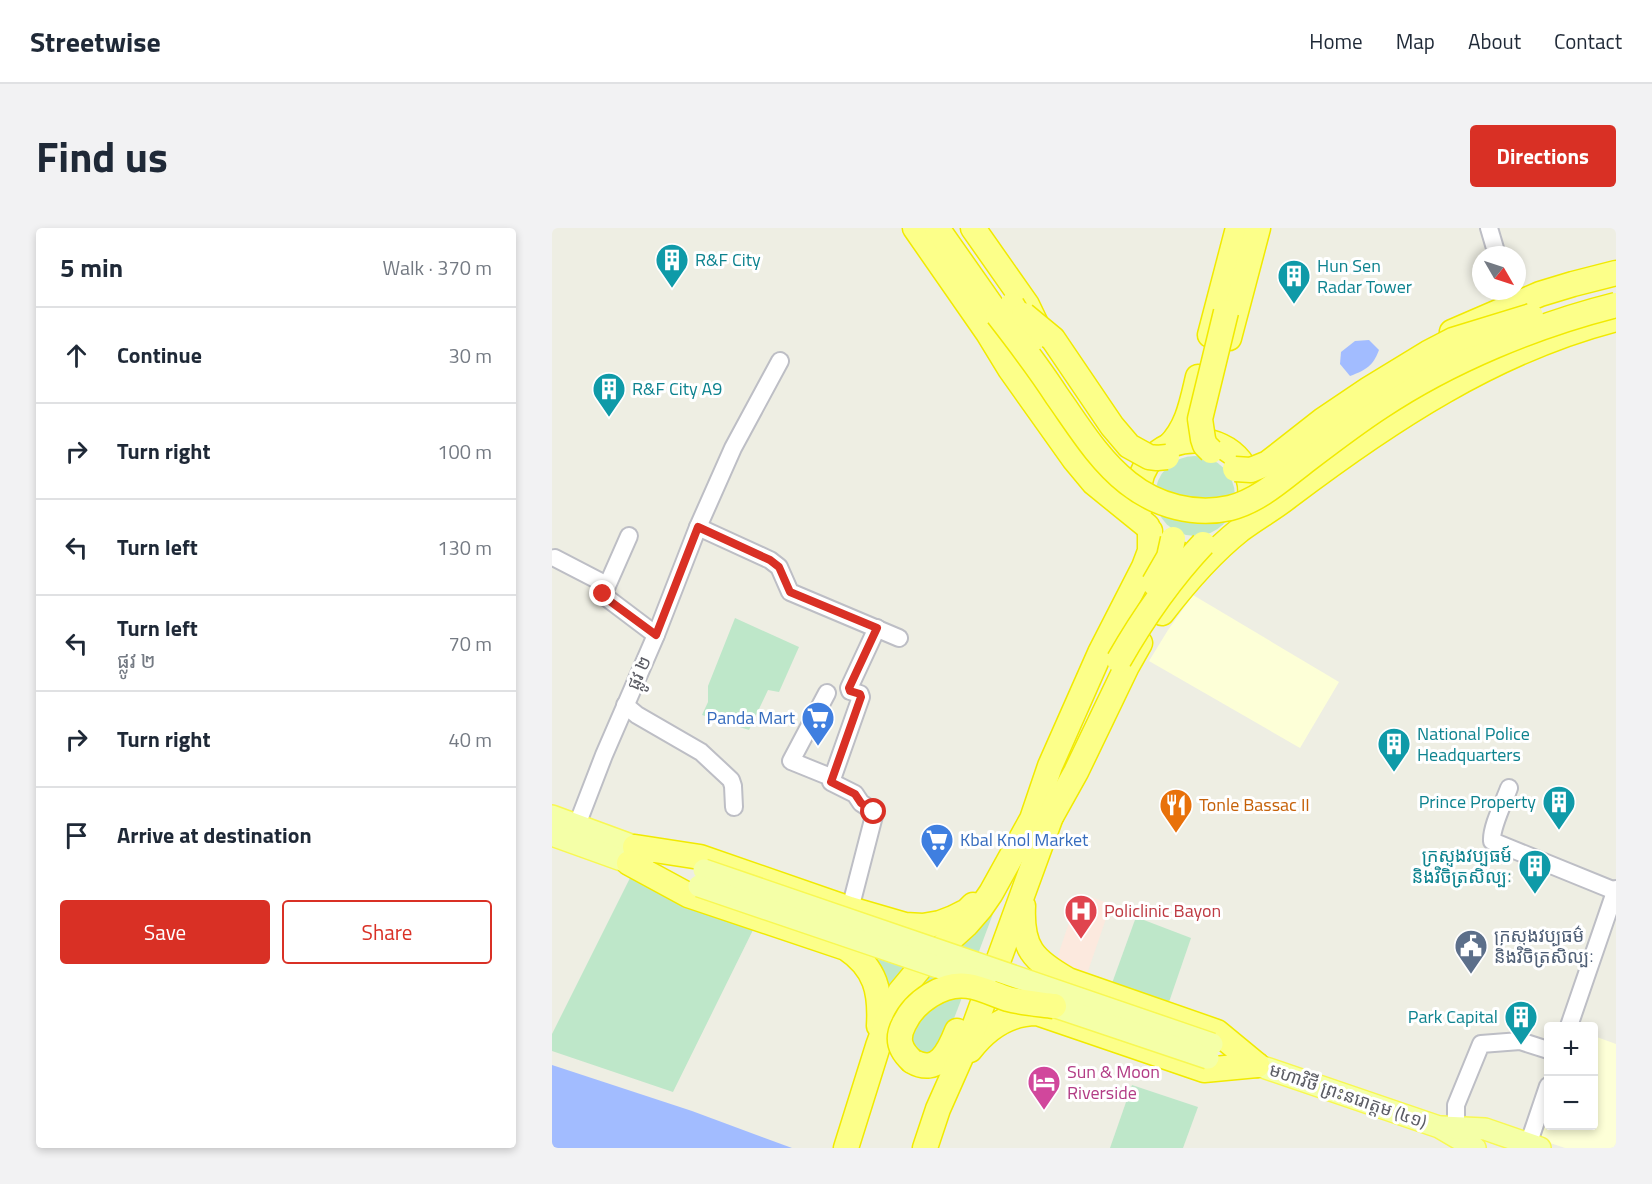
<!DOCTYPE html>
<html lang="en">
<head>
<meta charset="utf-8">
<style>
  :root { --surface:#fff; --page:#f2f2f3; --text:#1f2937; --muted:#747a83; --line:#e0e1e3; --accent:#d93025 }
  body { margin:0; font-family:"Titillium Web","Noto Sans Khmer",sans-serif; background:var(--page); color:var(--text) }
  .controls { position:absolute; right:18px; bottom:18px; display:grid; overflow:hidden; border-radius:6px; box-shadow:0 3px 9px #0003 }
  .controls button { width:54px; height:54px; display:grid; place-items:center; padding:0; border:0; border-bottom:2px solid var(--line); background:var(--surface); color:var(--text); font:30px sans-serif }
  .compass { position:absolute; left:920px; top:18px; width:54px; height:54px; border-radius:50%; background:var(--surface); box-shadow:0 3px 9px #0003; rotate:129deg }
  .stop { position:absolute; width:18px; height:18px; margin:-14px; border:4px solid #d93025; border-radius:50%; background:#fff }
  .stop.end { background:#d93025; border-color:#fff; box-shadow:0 2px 6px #0008 }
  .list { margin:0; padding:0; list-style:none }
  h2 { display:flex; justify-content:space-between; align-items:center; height:78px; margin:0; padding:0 24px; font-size:26px }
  h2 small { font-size:20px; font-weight:400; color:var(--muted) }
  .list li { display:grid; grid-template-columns:39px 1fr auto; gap:18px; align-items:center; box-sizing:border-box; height:96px; padding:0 24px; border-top:2px solid var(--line) }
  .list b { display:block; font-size:22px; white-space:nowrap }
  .list p { margin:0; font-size:20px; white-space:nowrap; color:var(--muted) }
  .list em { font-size:20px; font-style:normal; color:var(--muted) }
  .actions { display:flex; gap:12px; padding:18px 24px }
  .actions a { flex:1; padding:14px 0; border:2px solid var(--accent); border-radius:6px; text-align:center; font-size:21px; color:var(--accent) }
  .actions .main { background:var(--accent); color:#fff }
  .icon { flex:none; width:33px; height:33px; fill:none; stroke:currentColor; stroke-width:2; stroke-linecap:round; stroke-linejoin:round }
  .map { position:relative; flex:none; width:1064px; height:920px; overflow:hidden; border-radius:6px }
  header { display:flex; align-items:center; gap:36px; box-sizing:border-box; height:84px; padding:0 30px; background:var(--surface); border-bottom:2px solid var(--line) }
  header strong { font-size:28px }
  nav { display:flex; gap:33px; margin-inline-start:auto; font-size:21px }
  .intro { display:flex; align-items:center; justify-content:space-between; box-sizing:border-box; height:144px; padding:0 36px }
  h1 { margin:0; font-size:42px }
  .button { padding:15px 27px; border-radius:6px; background:var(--accent); color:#fff; font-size:21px; font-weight:700 }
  main { display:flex; gap:36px; padding:0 36px }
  aside { flex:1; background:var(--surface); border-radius:6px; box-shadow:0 3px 9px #0003 }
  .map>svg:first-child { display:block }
  .commercial { fill:#fdffd7 }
  .medical { fill:#fce9de }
  .green { fill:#bee7c9 }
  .water { fill:#a2bcff }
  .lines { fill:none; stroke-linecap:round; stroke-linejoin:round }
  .minor-casing { stroke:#bdbec5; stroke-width:20 }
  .major-casing { stroke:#f8f852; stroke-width:24 }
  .highway-casing { stroke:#f1ea00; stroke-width:27 }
  .minor { stroke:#fff; stroke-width:16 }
  .major { stroke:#f4ffa7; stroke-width:21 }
  .highway { stroke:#fcff89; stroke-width:24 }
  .major-bridge-casing { stroke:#f8f852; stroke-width:24; stroke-linecap:butt }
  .highway-bridge-casing { stroke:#f1ea00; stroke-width:27; stroke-linecap:butt }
  .major-bridge { stroke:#f4ffa7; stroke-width:21 }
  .highway-bridge { stroke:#fcff89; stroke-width:24 }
  .route { stroke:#d93025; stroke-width:8 }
  .labels { text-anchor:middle; stroke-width:6; stroke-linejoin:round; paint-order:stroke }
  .culture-label { font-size:18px; fill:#0d838f; stroke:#fff; text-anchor:start }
  .street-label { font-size:18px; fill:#5b5c64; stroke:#fff }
  .shop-label { font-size:18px; fill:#366cbe; stroke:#fff; text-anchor:end }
  .food-label { font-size:18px; fill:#c56008; stroke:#fff; text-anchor:start }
  .health-label { font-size:18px; fill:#be3a42; stroke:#fff; text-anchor:start }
  .service-label { font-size:18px; fill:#4e5e75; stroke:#fff; text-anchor:start }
  .hotel-label { font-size:18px; fill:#b23c85; stroke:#fff; text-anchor:start }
</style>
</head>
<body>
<header>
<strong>Streetwise</strong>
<nav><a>Home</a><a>Map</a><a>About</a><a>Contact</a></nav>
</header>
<div class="intro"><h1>Find us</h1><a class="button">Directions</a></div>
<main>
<aside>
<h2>5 min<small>Walk · 370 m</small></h2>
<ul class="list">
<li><svg class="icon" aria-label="ahead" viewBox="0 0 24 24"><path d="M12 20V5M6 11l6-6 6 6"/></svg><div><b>Continue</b></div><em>30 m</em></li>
<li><svg class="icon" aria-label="right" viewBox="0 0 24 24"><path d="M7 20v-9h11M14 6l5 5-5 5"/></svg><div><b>Turn right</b></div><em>100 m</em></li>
<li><svg class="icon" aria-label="left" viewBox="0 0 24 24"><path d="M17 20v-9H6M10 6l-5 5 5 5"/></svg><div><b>Turn left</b></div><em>130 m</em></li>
<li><svg class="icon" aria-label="left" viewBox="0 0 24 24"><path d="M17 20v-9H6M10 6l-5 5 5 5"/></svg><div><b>Turn left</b><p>ផ្លូវ ២</p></div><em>70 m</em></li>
<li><svg class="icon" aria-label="right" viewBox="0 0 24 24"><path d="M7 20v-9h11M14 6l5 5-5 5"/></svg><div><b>Turn right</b></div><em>40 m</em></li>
<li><svg class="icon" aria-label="arrive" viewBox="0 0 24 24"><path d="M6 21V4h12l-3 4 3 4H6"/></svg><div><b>Arrive at destination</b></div></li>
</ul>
<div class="actions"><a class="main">Save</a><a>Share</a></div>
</aside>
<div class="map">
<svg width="1064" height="920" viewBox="0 0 1064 920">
  <rect width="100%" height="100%" fill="#eeeee3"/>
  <!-- commercial -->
  <g class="commercial">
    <polygon points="641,367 787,454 748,520 597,433 616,402"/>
    <polygon points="1042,808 1064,816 1064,920 1013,920 986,911 996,879 996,898 1042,898"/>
  </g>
  <!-- medical -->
  <polygon class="medical" points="527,665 559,676 535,746 503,736"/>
  <!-- green -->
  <g class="green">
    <circle cx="643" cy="268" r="40"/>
    <polygon points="183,390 247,419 227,464 216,462 197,502 150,487 156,474 156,458"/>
    <polygon points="79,648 133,678 201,702 121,864 0,823 0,806"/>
    <path d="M445,675L417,750L354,768C386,739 420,711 445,675Z"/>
    <polygon points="584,689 639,710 616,777 559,758"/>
    <polygon points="316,728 355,740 337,764"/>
    <polygon points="411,767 391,819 375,829 357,817 363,789 373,780"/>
    <polygon points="580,857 646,879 631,920 558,920"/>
  </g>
  <!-- water -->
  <g class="water">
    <path d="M817,112L827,122C821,138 814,142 798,148L788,136L789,124L803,113Z"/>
    <polygon points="0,837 140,883 240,920 0,920"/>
  </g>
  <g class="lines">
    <!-- minor casing -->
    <g class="minor-casing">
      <g id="minor">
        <polyline points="937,0 945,27"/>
        <polyline points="146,299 218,332 227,339 238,364 347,410"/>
        <polyline points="77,308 51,367 104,407"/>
        <polyline points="3,330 55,357"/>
        <polyline points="275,465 239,533 281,550"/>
        <polyline points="73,477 85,487 149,524 179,552 181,558 182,579"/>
        <path d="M957,560C952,574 939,599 940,613L1063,663"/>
        <polyline points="25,597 52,527 104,407 146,299 181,220 228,133"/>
        <polyline points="298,681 323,584 309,575 303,566 279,554 309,469 308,466 298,463 297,460 325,400"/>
        <polyline points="1017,798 1064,661"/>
        <polyline points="904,900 904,877 929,816 968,813 996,822"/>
        <polyline points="975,920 996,858"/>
      </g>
    </g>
    <!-- major casing -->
    <g class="major-casing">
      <g id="major">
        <polyline points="0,588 98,624"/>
        <polyline points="0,607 92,640"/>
        <polyline points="691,830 705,837 887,899 923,920"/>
        <polyline points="890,899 933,901 988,920"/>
      </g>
    </g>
    <!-- highway casing -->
    <g class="highway-casing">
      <g id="highway">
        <polyline points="363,0 436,105 458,141 522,231 542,255 595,298"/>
        <polyline points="385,0 446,87"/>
        <polyline points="421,0 475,77 488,104"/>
        <polyline points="900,104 988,66 1021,56 1064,45"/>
        <polyline points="658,107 686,0"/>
        <polyline points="677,110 706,0"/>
        <path d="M617,218C636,199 640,174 646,149"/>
        <path d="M588,280C572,187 723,190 695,289"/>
        <path d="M610,385C633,355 659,325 688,302C704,290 722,280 737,268C836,193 943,122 1064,91"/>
        <polyline points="500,587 524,544 575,438 588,415"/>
        <polyline points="83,619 148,629 298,681 353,697 371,698 388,695 401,690 415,683 421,677"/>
        <path d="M77,635L136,667L294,720C324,740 329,764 327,798"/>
        <path d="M471,678C469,720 481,732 516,752L665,804L705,837"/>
        <path d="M418,822C435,800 457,785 485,785L652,842L705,837"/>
        <path d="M360,833C386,848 397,823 405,803"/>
        <polyline points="294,920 326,818 340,780 348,764 372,735 415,696 428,681 439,665 480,591 498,538 548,425 592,339 598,323 598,303"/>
        <polyline points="373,920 386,881 421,802 505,572"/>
      </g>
    </g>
    <!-- minor -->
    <use href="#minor" class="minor"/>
    <!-- major -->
    <use href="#major" class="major"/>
    <!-- highway -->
    <use href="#highway" class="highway"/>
    <!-- major-bridge casing -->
    <g class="major-bridge-casing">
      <g id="major-bridge">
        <polyline points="152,642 660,816"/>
        <polyline points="147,658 433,755"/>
        <polyline points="486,773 656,830"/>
      </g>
    </g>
    <!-- highway-bridge casing -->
    <g class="highway-bridge-casing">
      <g id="highway-bridge">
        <polyline points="460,77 481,111"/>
        <path d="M446,87C467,114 487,140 505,168C527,199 546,231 576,255C605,278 643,288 678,280C706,273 729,252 751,235C776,216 802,196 828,179C897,133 984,97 1064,77"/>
        <polyline points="472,87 501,111 560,198 577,218 597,229 605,230 615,229"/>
        <polyline points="659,223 653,217 651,211 648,191 674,84"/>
        <polyline points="683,241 699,242 716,235 771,192 817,161 876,125 901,112 979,88"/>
        <polyline points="602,355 617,329 621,311"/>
        <path d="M567,432C591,390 618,351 651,316"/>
        <path d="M360,833C348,822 344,811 352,796C362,774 391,754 416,758C430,760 443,767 456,771C471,775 487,776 502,778"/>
      </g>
    </g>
    <!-- major-bridge -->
    <use href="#major-bridge" class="major-bridge"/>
    <!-- highway-bridge -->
    <use href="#highway-bridge" class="highway-bridge"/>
  </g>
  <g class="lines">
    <!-- route -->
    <polyline class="route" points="51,366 51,368 104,407 146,299 218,332 227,339 238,364 325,400 297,460 298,463 308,466 309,469 279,554 303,566 309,575 322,584"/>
  </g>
  <!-- icons -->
  <defs>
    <g id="building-pin" transform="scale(1.725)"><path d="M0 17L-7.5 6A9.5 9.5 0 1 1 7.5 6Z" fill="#0f9aa8" stroke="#fff"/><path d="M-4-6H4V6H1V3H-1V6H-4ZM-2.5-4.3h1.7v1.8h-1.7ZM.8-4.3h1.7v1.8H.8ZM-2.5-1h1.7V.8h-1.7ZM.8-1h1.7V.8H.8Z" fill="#fff"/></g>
    <g id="supermarket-pin" transform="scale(1.725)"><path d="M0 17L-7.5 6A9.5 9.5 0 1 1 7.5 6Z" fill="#3f7fe0" stroke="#fff"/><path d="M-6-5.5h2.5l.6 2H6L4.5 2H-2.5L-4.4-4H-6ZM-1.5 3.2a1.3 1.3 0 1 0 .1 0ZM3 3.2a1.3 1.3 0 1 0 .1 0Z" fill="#fff"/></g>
    <g id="restaurant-pin" transform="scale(1.725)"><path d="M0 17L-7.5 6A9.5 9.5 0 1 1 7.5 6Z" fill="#e8710a" stroke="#fff"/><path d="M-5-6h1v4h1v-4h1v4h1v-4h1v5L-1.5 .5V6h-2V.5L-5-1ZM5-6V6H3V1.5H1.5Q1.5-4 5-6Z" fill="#fff"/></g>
    <g id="hospital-pin" transform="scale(1.725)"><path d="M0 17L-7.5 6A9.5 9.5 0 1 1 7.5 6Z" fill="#e0444e" stroke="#fff"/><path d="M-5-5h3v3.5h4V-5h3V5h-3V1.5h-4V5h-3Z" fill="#fff"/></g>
    <g id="civic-pin" transform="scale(1.725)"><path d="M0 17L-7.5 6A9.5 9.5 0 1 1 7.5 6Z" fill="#5c6f8a" stroke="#fff"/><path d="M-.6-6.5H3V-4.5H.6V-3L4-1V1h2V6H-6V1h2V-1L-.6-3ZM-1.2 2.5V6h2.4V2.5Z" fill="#fff"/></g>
    <g id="hotel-pin" transform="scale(1.725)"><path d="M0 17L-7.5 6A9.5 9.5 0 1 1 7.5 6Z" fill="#d1479c" stroke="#fff"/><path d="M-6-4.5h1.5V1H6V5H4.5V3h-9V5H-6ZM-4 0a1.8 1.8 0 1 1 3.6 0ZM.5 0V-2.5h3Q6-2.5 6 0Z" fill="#fff"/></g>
  </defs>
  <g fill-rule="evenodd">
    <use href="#building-pin" x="120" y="32"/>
    <use href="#building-pin" x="742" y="48"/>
    <use href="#building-pin" x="57" y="161"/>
    <use href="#supermarket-pin" x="266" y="490"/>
    <use href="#building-pin" x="842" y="516"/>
    <use href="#building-pin" x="1007" y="574"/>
    <use href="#restaurant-pin" x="624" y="577"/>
    <use href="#supermarket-pin" x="385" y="612"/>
    <use href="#building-pin" x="983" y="638"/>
    <use href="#hospital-pin" x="529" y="683"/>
    <use href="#civic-pin" x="919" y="718"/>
    <use href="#building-pin" x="969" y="789"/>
    <use href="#hotel-pin" x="492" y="854"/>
  </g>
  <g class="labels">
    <!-- culture labels -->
    <g class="culture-label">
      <text x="143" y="38">R&amp;F City</text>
      <text x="765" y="44">Hun Sen<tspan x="765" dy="21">Radar Tower</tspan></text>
      <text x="80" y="167">R&amp;F City A9</text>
      <text x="865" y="512">National Police<tspan x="865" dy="21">Headquarters</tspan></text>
      <text x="984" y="580" text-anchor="end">Prince Property</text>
      <text x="960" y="634" text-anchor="end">ក្រសួងវប្បធម៍<tspan x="960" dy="21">និងវិចិត្រសិល្បៈ</tspan></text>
      <text x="946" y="795" text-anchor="end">Park Capital</text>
    </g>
    <!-- street labels -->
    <g class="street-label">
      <text transform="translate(87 445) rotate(-66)" y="6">ផ្លូវ ២</text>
      <text transform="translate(796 868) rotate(19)" y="6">មហាវិថី ព្រះនរោត្តម (៤១)</text>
    </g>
    <!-- shop labels -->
    <g class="shop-label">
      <text x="243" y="496">Panda Mart</text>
      <text x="408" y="618" text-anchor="start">Kbal Knol Market</text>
    </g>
    <!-- food labels -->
    <g class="food-label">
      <text x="647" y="583">Tonle Bassac II</text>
    </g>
    <!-- health labels -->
    <g class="health-label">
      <text x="552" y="689">Policlinic Bayon</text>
    </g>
    <!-- service labels -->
    <g class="service-label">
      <text x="942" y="714">ក្រសួងវប្បធម៌<tspan x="942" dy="21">និងវិចិត្រសិល្បៈ</tspan></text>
    </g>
    <!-- hotel labels -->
    <g class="hotel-label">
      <text x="515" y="850">Sun &amp; Moon<tspan x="515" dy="21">Riverside</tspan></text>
    </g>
  </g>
</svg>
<div class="controls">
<button>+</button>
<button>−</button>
</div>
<svg class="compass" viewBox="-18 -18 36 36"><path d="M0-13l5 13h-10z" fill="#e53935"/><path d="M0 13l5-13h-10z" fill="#747a83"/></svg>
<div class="stop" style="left:322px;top:584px"></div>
<div class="stop end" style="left:51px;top:366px"></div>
</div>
</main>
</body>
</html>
